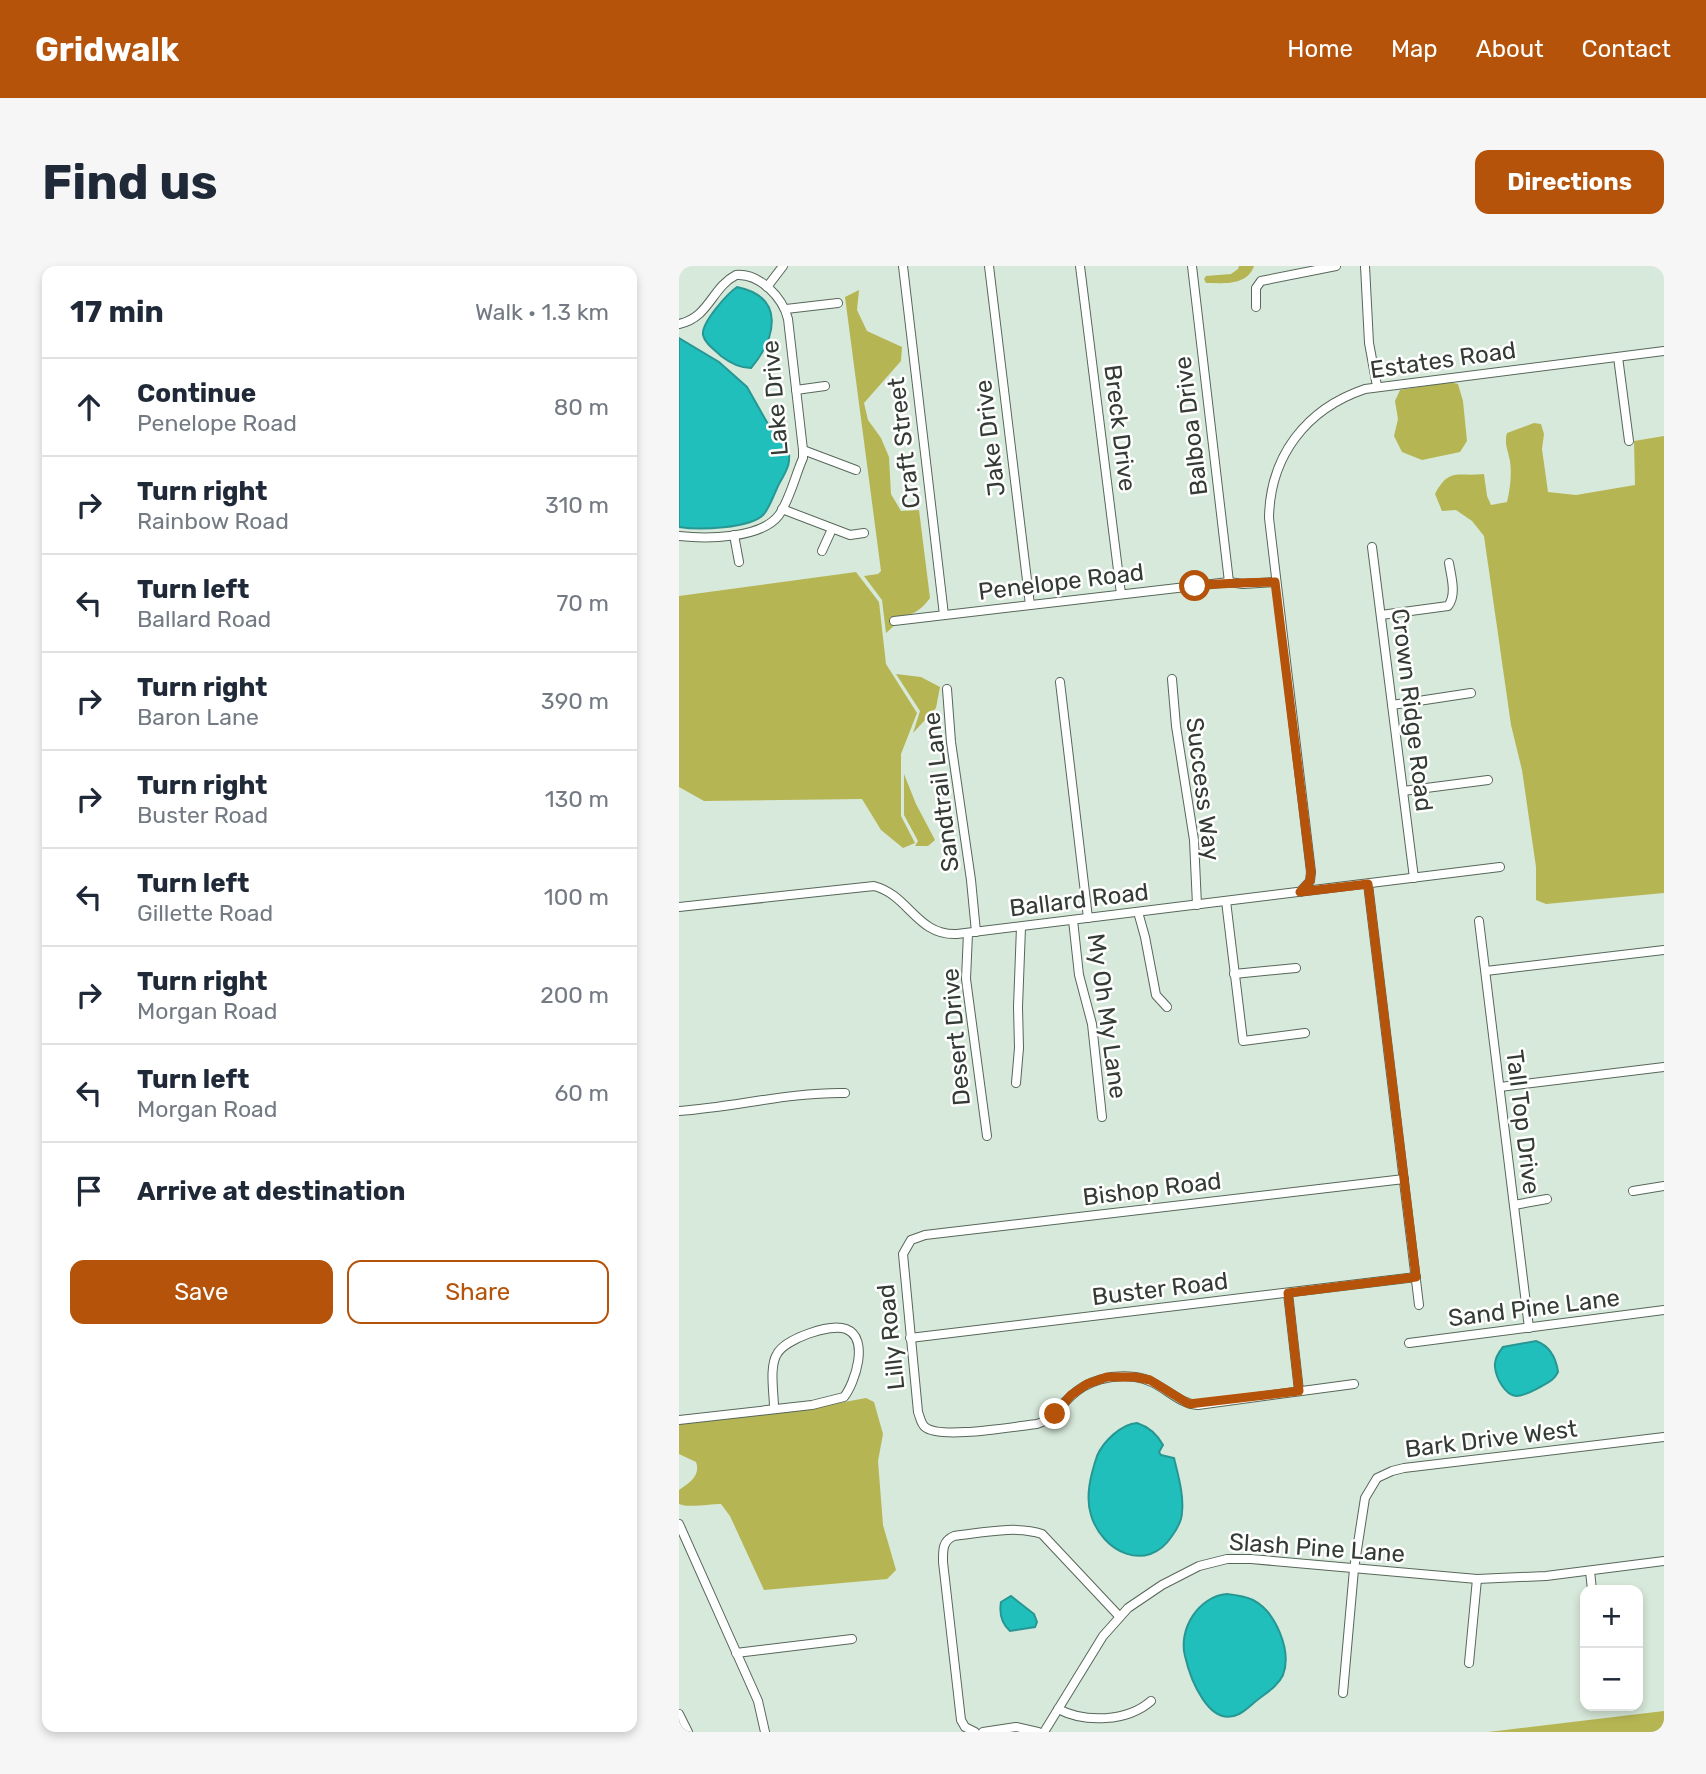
<!DOCTYPE html>
<html lang="en">
<head>
<meta charset="utf-8">
<style>
  :root { --surface:#fff; --page:#f6f6f7; --text:#1f2937; --muted:#747a83; --line:#e0e1e3; --accent:#b45309 }
  body { margin:0; font-family:Rubik,sans-serif; background:var(--page); color:var(--text) }
  .controls { position:absolute; right:21px; bottom:21px; display:grid; overflow:hidden; border-radius:14px; box-shadow:0 4px 10px #0003 }
  .controls button { width:63px; height:63px; display:grid; place-items:center; padding:0; border:0; border-bottom:2px solid var(--line); background:var(--surface); color:var(--text); font:35px sans-serif }
  .stop { position:absolute; width:21px; height:21px; margin:-16px; border:5px solid #b45309; border-radius:50%; background:#fff }
  .stop.end { background:#b45309; border-color:#fff; box-shadow:0 2px 7px #0008 }
  .list { margin:0; padding:0; list-style:none }
  h2 { display:flex; justify-content:space-between; align-items:center; height:91px; margin:0; padding:0 28px; font-size:30px }
  h2 small { font-size:23px; font-weight:400; color:var(--muted) }
  .list li { display:grid; grid-template-columns:46px 1fr auto; gap:21px; align-items:center; box-sizing:border-box; height:98px; padding:0 28px; border-top:2px solid var(--line) }
  .list b { display:block; font-size:26px; white-space:nowrap }
  .list p { margin:0; font-size:23px; white-space:nowrap; color:var(--muted) }
  .list em { font-size:23px; font-style:normal; color:var(--muted) }
  .actions { display:flex; gap:14px; padding:21px 28px }
  .actions a { flex:1; padding:16px 0; border:2px solid var(--accent); border-radius:14px; text-align:center; font-size:24px; color:var(--accent) }
  .actions .main { background:var(--accent); color:#fff }
  .icon { flex:none; width:38px; height:38px; fill:none; stroke:currentColor; stroke-width:2; stroke-linecap:round; stroke-linejoin:round }
  .map { position:relative; flex:none; width:985px; height:1466px; overflow:hidden; border-radius:14px }
  header { display:flex; align-items:center; gap:42px; box-sizing:border-box; height:98px; padding:0 35px; background:var(--accent); color:#fff }
  header strong { font-size:33px }
  nav { display:flex; gap:38px; margin-inline-start:auto; font-size:24px }
  .intro { display:flex; align-items:center; justify-content:space-between; box-sizing:border-box; height:168px; padding:0 42px }
  h1 { margin:0; font-size:49px }
  .button { padding:18px 32px; border-radius:14px; background:var(--accent); color:#fff; font-size:24px; font-weight:700 }
  main { display:flex; gap:42px; padding:0 42px }
  aside { flex:1; background:var(--surface); border-radius:14px; box-shadow:0 4px 10px #0003 }
  .map>svg:first-child { display:block }
  .forest { fill:#b6b554 }
  .water { fill:#21bfbb; stroke:#279793; stroke-width:2 }
  .lines { fill:none; stroke-linecap:round; stroke-linejoin:round }
  .minor-casing { stroke:#57675a; stroke-width:10 }
  .minor { stroke:#fff; stroke-width:8 }
  .route { stroke:#b45309; stroke-width:9 }
  .labels { text-anchor:middle; stroke-width:5; stroke-linejoin:round; paint-order:stroke }
  .street-label { font-size:24px; fill:#343b35; stroke:#fff }
</style>
</head>
<body>
<header>
<strong>Gridwalk</strong>
<nav><a>Home</a><a>Map</a><a>About</a><a>Contact</a></nav>
</header>
<div class="intro"><h1>Find us</h1><a class="button">Directions</a></div>
<main>
<aside>
<h2>17 min<small>Walk · 1.3 km</small></h2>
<ul class="list">
<li><svg class="icon" aria-label="ahead" viewBox="0 0 24 24"><path d="M12 20V5M6 11l6-6 6 6"/></svg><div><b>Continue</b><p>Penelope Road</p></div><em>80 m</em></li>
<li><svg class="icon" aria-label="right" viewBox="0 0 24 24"><path d="M7 20v-9h11M14 6l5 5-5 5"/></svg><div><b>Turn right</b><p>Rainbow Road</p></div><em>310 m</em></li>
<li><svg class="icon" aria-label="left" viewBox="0 0 24 24"><path d="M17 20v-9H6M10 6l-5 5 5 5"/></svg><div><b>Turn left</b><p>Ballard Road</p></div><em>70 m</em></li>
<li><svg class="icon" aria-label="right" viewBox="0 0 24 24"><path d="M7 20v-9h11M14 6l5 5-5 5"/></svg><div><b>Turn right</b><p>Baron Lane</p></div><em>390 m</em></li>
<li><svg class="icon" aria-label="right" viewBox="0 0 24 24"><path d="M7 20v-9h11M14 6l5 5-5 5"/></svg><div><b>Turn right</b><p>Buster Road</p></div><em>130 m</em></li>
<li><svg class="icon" aria-label="left" viewBox="0 0 24 24"><path d="M17 20v-9H6M10 6l-5 5 5 5"/></svg><div><b>Turn left</b><p>Gillette Road</p></div><em>100 m</em></li>
<li><svg class="icon" aria-label="right" viewBox="0 0 24 24"><path d="M7 20v-9h11M14 6l5 5-5 5"/></svg><div><b>Turn right</b><p>Morgan Road</p></div><em>200 m</em></li>
<li><svg class="icon" aria-label="left" viewBox="0 0 24 24"><path d="M17 20v-9H6M10 6l-5 5 5 5"/></svg><div><b>Turn left</b><p>Morgan Road</p></div><em>60 m</em></li>
<li><svg class="icon" aria-label="arrive" viewBox="0 0 24 24"><path d="M6 21V4h12l-3 4 3 4H6"/></svg><div><b>Arrive at destination</b></div></li>
</ul>
<div class="actions"><a class="main">Save</a><a>Share</a></div>
</aside>
<div class="map">
<svg width="985" height="1466" viewBox="0 0 985 1466">
  <rect width="100%" height="100%" fill="#d7e9da"/>
  <!-- forest -->
  <g class="forest">
    <path d="M560,0H575C568,20 545,17 527,17L525,13L527,10L552,8L559,3Z"/>
    <path d="M180,24L178,44L188,65L223,81L222,95L185,137L189,154L202,172L210,191L212,228L222,245L240,244L251,332C240,348 229,350 211,352V358H217L207,367L203,334L185,310L199,308L202,305L166,31Z"/>
    <polygon points="770,116 779,118 784,135 788,175 781,186 743,194 723,186 715,170 719,153 716,135 721,124"/>
    <path d="M855,157L862,158L865,168L863,183L869,226L897,229L956,219L955,175L985,170V627L867,638L857,634V601L843,504L832,459L805,270L793,255L777,244L763,245L756,228C770,201 779,211 805,208L808,230L812,239L828,236C831,223 833,209 831,195C829,184 825,178 828,167Z"/>
    <polygon points="177,306 200,336 207,398 238,447 222,488 222,550 236,577 224,582 202,564 183,533 25,535 0,521 0,330"/>
    <polygon points="217,408 242,411 261,421 257,442 234,467 241,445"/>
    <polygon points="225,508 237,538 256,574 249,580 236,580 239,575 225,549"/>
    <path d="M187,1132L195,1136L204,1168L199,1195L204,1259L217,1304L208,1313L85,1324L51,1250L42,1238C31,1238 9,1242 0,1238V1224C10,1217 22,1210 17,1196L0,1188V1157L160,1137Z"/>
    <polygon points="985,1445 985,1466 809,1466"/>
  </g>
  <!-- water -->
  <g class="water">
    <path d="M58,21C107,31 97,72 72,102C60,102 51,97 42,90C36,84 26,78 24,69C22,57 48,28 58,21Z"/>
    <path d="M0,72L40,96L68,121L89,158L109,177C112,197 110,201 100,218C95,228 92,239 85,248C72,263 19,264 0,261Z"/>
    <path d="M857,1075C871,1080 877,1092 879,1106C875,1114 870,1116 863,1120C855,1124 846,1130 837,1130C826,1129 817,1112 816,1101C815,1093 819,1087 824,1081Z"/>
    <path d="M458,1157C470,1161 478,1168 484,1179L480,1186L482,1189L495,1192C499,1209 505,1229 503,1246C503,1255 498,1263 493,1270C468,1308 423,1286 412,1249C406,1230 412,1208 418,1190C424,1176 442,1158 458,1157Z"/>
    <path d="M548,1328C557,1329 566,1330 574,1334C597,1346 613,1385 604,1409C599,1420 587,1427 577,1435C572,1439 566,1445 560,1448C530,1463 511,1412 506,1390C499,1363 520,1330 548,1328Z"/>
    <path d="M332,1330L355,1348L358,1356L356,1361L331,1365C322,1357 320,1348 322,1336Z"/>
  </g>
  <g class="lines">
    <!-- minor casing -->
    <g class="minor-casing">
      <g id="minor">
        <polyline points="224,0 265,349"/>
        <polyline points="310,0 351,339"/>
        <polyline points="401,0 442,328"/>
        <polyline points="513,0 550,316"/>
        <polyline points="686,0 690,77 698,120"/>
        <polyline points="88,21 104,0"/>
        <polyline points="577,41 577,22 582,15 657,0"/>
        <polyline points="107,43 159,37"/>
        <path d="M0,58C31,51 32,22 57,9C81,7 104,32 109,53L124,184V192C116,210 111,233 100,249C82,273 27,273 0,270"/>
        <polyline points="939,91 950,175"/>
        <polyline points="117,124 146,120"/>
        <polyline points="124,184 177,204"/>
        <polyline points="103,243 171,269 185,267"/>
        <polyline points="55,269 60,296"/>
        <polyline points="693,281 735,612"/>
        <polyline points="143,285 153,263"/>
        <path d="M702,349L769,340C778,329 772,310 770,297"/>
        <polyline points="215,355 550,316 564,318 596,316"/>
        <polyline points="493,413 497,460 515,574 518,639"/>
        <polyline points="381,416 409,652"/>
        <polyline points="268,423 272,476 292,614 297,666"/>
        <polyline points="713,439 792,427"/>
        <polyline points="724,525 809,514"/>
        <polyline points="689,618 740,1039"/>
        <path d="M621,626L631,615L632,606L590,252C591,190 627,143 686,123L985,85"/>
        <polyline points="547,635 564,775 626,767"/>
        <path d="M0,641L195,620C230,629 238,670 278,668L821,601"/>
        <polyline points="459,646 466,671 477,729 488,741"/>
        <polyline points="394,654 400,709 413,758 423,851"/>
        <polyline points="800,655 850,1062"/>
        <polyline points="289,667 287,713 308,870"/>
        <polyline points="807,705 985,684"/>
        <polyline points="555,708 617,702"/>
        <polyline points="337,817 340,782 339,741 342,661"/>
        <polyline points="821,821 985,801"/>
        <path d="M0,845C55,841 112,826 166,827"/>
        <polyline points="954,925 985,920"/>
        <polyline points="835,939 868,933"/>
        <polyline points="609,1027 620,1125"/>
        <polyline points="231,1072 737,1011"/>
        <polyline points="730,1077 985,1044"/>
        <path d="M675,1118L519,1139C497,1138 482,1114 456,1111C433,1108 408,1114 391,1131C379,1142 374,1153 358,1158C337,1160 261,1174 246,1161C242,1158 241,1151 239,1146L224,988L232,974L246,969L725,913"/>
        <path d="M0,1154L133,1139L165,1131C176,1117 191,1072 167,1063C151,1057 106,1073 98,1088C90,1101 95,1127 95,1142"/>
        <polyline points="0,1258 79,1435 86,1466"/>
        <polyline points="911,1305 913,1324"/>
        <polyline points="57,1387 173,1373"/>
        <polyline points="790,1397 798,1313"/>
        <polyline points="664,1427 675,1303 686,1232 698,1212 713,1205 725,1202 985,1171"/>
        <path d="M379,1443C406,1457 448,1456 472,1435"/>
        <polyline points="0,1448 9,1466"/>
        <path d="M296,1466L286,1461L282,1454L264,1296C264,1285 263,1275 275,1270C302,1267 337,1259 363,1268L440,1350"/>
        <polyline points="304,1466 337,1461 359,1466"/>
        <polyline points="365,1466 424,1370 449,1342 483,1319 520,1300 548,1293 572,1293 798,1313 867,1310 985,1295"/>
      </g>
    </g>
    <!-- minor -->
    <use href="#minor" class="minor"/>
  </g>
  <g class="lines">
    <!-- route -->
    <path class="route" d="M376,1148L392,1129L408,1118L428,1111H456L471,1114L510,1138L620,1125L609,1027L737,1011L689,618L621,626L631,615L632,606L596,316C569,317 543,317 516,320"/>
  </g>
  <g class="labels">
    <!-- street labels -->
    <g class="street-label">
      <text transform="translate(764 94) rotate(-8)" y="8">Estates Road</text>
      <text transform="translate(96 132) rotate(-95)" y="8">Lake Drive</text>
      <text transform="translate(512 160) rotate(-97)" y="8">Balboa Drive</text>
      <text transform="translate(441 162) rotate(83)" y="8">Breck Drive</text>
      <text transform="translate(311 172) rotate(-97)" y="8">Jake Drive</text>
      <text transform="translate(225 177) rotate(-97)" y="8">Craft Street</text>
      <text transform="translate(382 316) rotate(-7)" y="8">Penelope Road</text>
      <text transform="translate(733 444) rotate(83)" y="8">Crown Ridge Road</text>
      <text transform="translate(524 523) rotate(83)" y="8">Success Way</text>
      <text transform="translate(262 526) rotate(-97)" y="8">Sandtrail Lane</text>
      <text transform="translate(400 634) rotate(-7)" y="8">Ballard Road</text>
      <text transform="translate(428 750) rotate(82)" y="8">My Oh My Lane</text>
      <text transform="translate(277 771) rotate(-95)" y="8">Desert Drive</text>
      <text transform="translate(844 856) rotate(83)" y="8">Tall Top Drive</text>
      <text transform="translate(473 923) rotate(-7)" y="8">Bishop Road</text>
      <text transform="translate(481 1023) rotate(-7)" y="8">Buster Road</text>
      <text transform="translate(855 1042) rotate(-7)" y="8">Sand Pine Lane</text>
      <text transform="translate(212 1071) rotate(-96)" y="8">Lilly Road</text>
      <text transform="translate(812 1173) rotate(-7)" y="8">Bark Drive West</text>
      <text transform="translate(638 1282) rotate(4)" y="8">Slash Pine Lane</text>
    </g>
  </g>
</svg>
<div class="controls">
<button>+</button>
<button>−</button>
</div>
<div class="stop" style="left:516px;top:320px"></div>
<div class="stop end" style="left:376px;top:1148px"></div>
</div>
</main>
</body>
</html>
